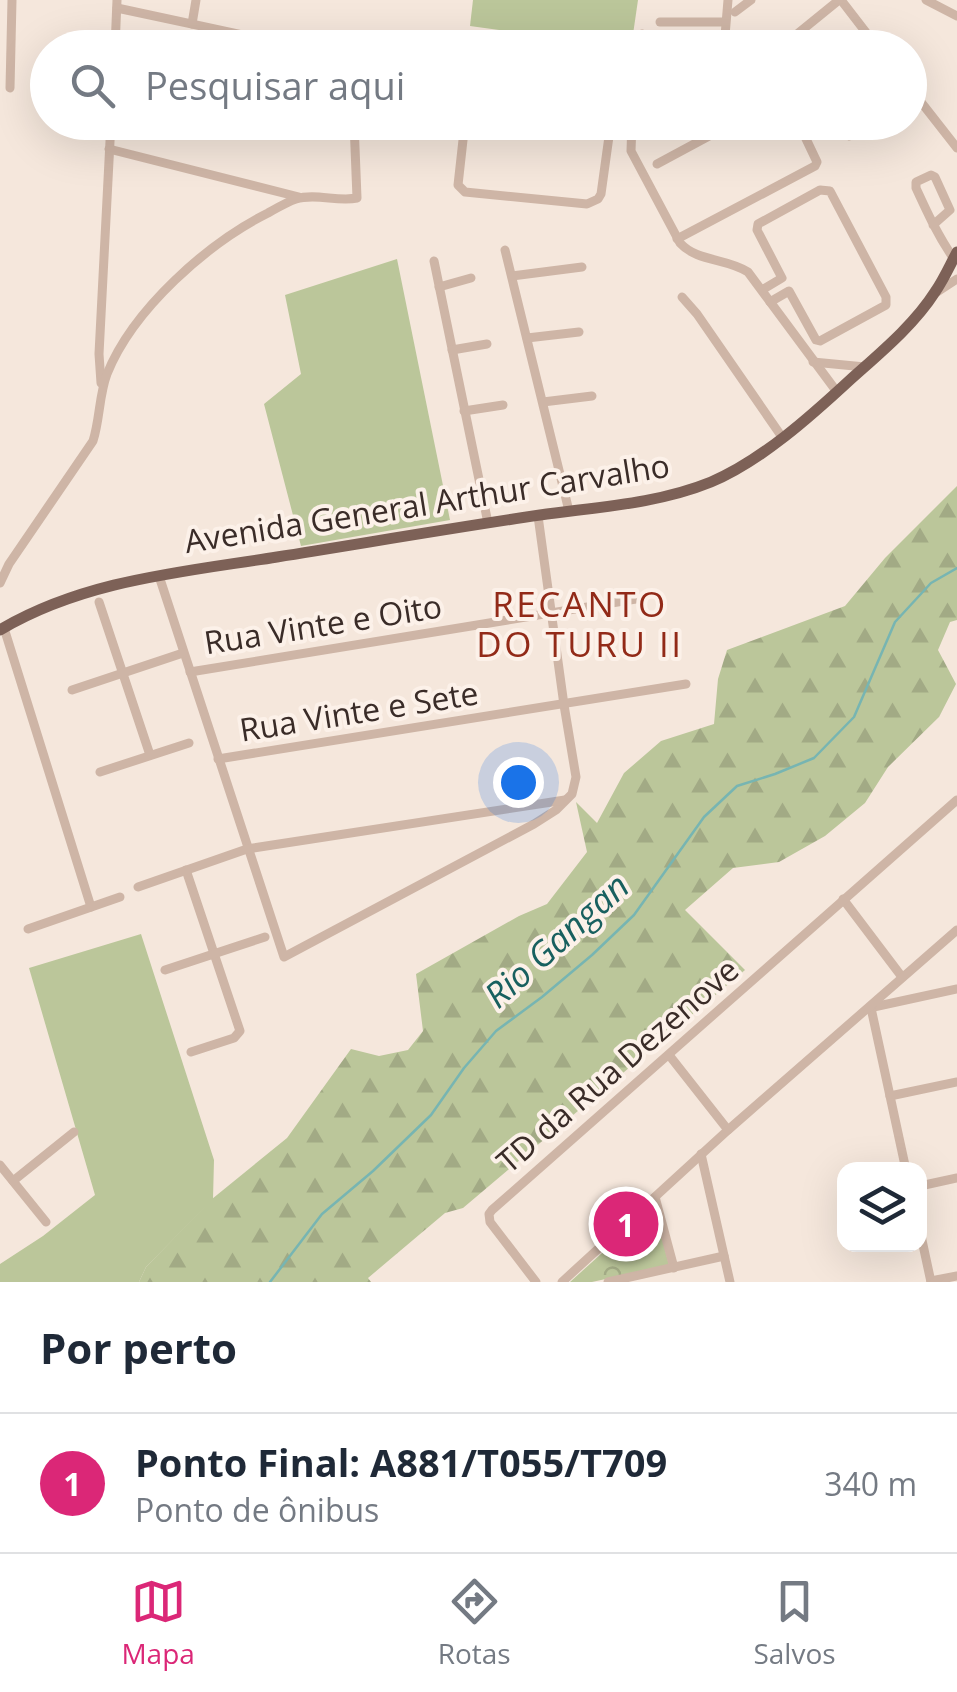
<!DOCTYPE html>
<html lang="pt">
<head>
<meta charset="utf-8">
<style>
  :root { --surface:#fff; --page:#f6f6f7; --text:#1f2937; --muted:#747a83; --line:#e0e1e3; --accent:#db2777 }
  body { margin:0; font-family:"Open Sans",sans-serif; background:var(--page); color:var(--text) }
  .controls { position:absolute; right:30px; bottom:30px; display:grid; overflow:hidden; border-radius:20px; box-shadow:0 10px 40px #0002 }
  .controls button { width:90px; height:90px; display:grid; place-items:center; padding:0; border:0; border-bottom:2px solid var(--line); background:var(--surface); color:var(--text); font:50px sans-serif }
  .you { position:absolute; left:518px; top:782px; width:35px; height:35px; margin:-25px; border:8px solid #fff; border-radius:50%; background:#1a73e8; box-shadow:0 0 0 15px #1a73e833 }
  .badge { display:grid; place-items:center; width:65px; height:65px; border-radius:50%; background:var(--accent); color:#fff; font-size:32px; font-weight:700 }
  .pin { position:absolute; translate:-50% -50%; border:5px solid #fff; box-shadow:0 2px 10px #0006 }
  .list { margin:0; padding:0; list-style:none }
  h2 { display:flex; justify-content:space-between; align-items:center; height:130px; margin:0; padding:0 40px; font-size:42px }
  h2 small { font-size:32px; font-weight:400; color:var(--muted) }
  .list li { display:grid; grid-template-columns:65px 1fr auto; gap:30px; align-items:center; box-sizing:border-box; height:140px; padding:0 40px; border-top:2px solid var(--line) }
  .list b { display:block; font-size:38px; white-space:nowrap }
  .list p { margin:0; font-size:32px; white-space:nowrap; color:var(--muted) }
  .list em { font-size:32px; font-style:normal; color:var(--muted) }
  .icon { flex:none; width:55px; height:55px; fill:none; stroke:currentColor; stroke-width:2; stroke-linecap:round; stroke-linejoin:round }
  .map { position:relative; flex:none; width:957px; height:1282px; overflow:hidden }
  .search { position:absolute; background:var(--surface); box-shadow:0 10px 40px #0002; left:30px; right:30px; top:30px; height:110px; display:flex; align-items:center; gap:25px; box-sizing:border-box; padding:0 35px; border-radius:55px; color:var(--muted); font-size:38px }
  .sheet { height:270px; background:var(--surface) }
  nav { display:flex; justify-content:space-around; align-items:center; box-sizing:border-box; height:140px; border-top:2px solid var(--line); background:var(--surface); font-size:28px; color:var(--muted) }
  nav a { display:grid; justify-items:center; gap:5px }
  nav .on { color:var(--accent) }
  .map>svg:first-child { display:block }
  .grass { fill:#bbc69a }
  .forest { fill:url(#forest-firs) }
  .park { fill:url(#park-crowns) }
  .lines { fill:none; stroke-linecap:round; stroke-linejoin:round }
  .stream { stroke:#77b5b2; stroke-width:2.5 }
  .minor { stroke:#ceb5a6; stroke-width:9 }
  .major { stroke:#7d6157; stroke-width:11 }
  .labels { text-anchor:middle; stroke-width:8; stroke-linejoin:round; paint-order:stroke }
  .street-label { font-size:32px; fill:#3a2c28; stroke:#fcf1e9 }
  .neighbourhood-label { font-size:35px; letter-spacing:2.5px; fill:#922a18; stroke:#fcf1e9 }
  .water-label { font-size:35px; font-style:italic; fill:#18605f; stroke:#fcf1e9 }
</style>
</head>
<body>
<div class="map">
<svg width="957" height="1282" viewBox="0 0 957 1282">
  <defs>
    <pattern id="forest-firs" width="22" height="20" patternUnits="userSpaceOnUse" patternTransform="scale(2.5)"><rect width="22" height="20" fill="#bbc69a"/><path d="M5 1l3.5 6h-7zM16 11l3.5 6h-7z" fill="#a2aa85"/></pattern>
    <pattern id="park-crowns" width="20" height="18" patternUnits="userSpaceOnUse" patternTransform="scale(2.5)"><rect width="20" height="18" fill="#bbc69a"/><path d="M2 6a3 3 0 1 1 6 0M12 15a3 3 0 1 1 6 0" fill="none" stroke="#a2aa85"/></pattern>
  </defs>
  <rect width="100%" height="100%" fill="#f5e7dc"/>
  <!-- grass -->
  <g class="grass">
    <polygon points="473,0 638,0 631,48 470,26"/>
    <polygon points="397,259 450,520 301,546 264,404 301,374 285,295"/>
    <polygon points="141,934 214,1160 213,1199 146,1267 139,1282 0,1282 0,1264 43,1236 95,1195 29,968"/>
  </g>
  <!-- forest -->
  <polygon class="forest" points="957,486 957,620 950,622 938,650 956,684 939,717 888,767 865,803 825,836 779,862 733,868 685,910 745,970 463,1208 445,1213 368,1278 371,1282 139,1282 146,1267 212,1199 287,1138 351,1049 379,1056 408,1050 423,1031 416,974 519,916 547,904 587,852 576,802 597,823 624,773 661,741 714,724 718,679 727,650 845,606 885,558"/>
  <!-- park -->
  <polygon class="park" points="654,1206 669,1265 592,1282 570,1282"/>
  <g class="lines">
    <!-- stream -->
    <polyline class="stream" points="270,1282 322,1214 373,1171 431,1115 464,1068 496,1031 542,997 592,955 634,915 704,817 737,786 775,774 814,758 854,717 895,622 931,583 957,568"/>
    <!-- minor -->
    <g class="minor">
      <polyline points="841,0 878,48"/>
      <polyline points="926,0 957,16"/>
      <polyline points="117,8 304,48"/>
      <polyline points="735,12 751,0"/>
      <polyline points="660,22 725,22"/>
      <polyline points="192,24 196,0"/>
      <polyline points="115,48 117,0"/>
      <polyline points="640,48 642,34"/>
      <polyline points="724,48 728,0"/>
      <polyline points="780,48 839,0"/>
      <polyline points="10,88 12,0"/>
      <polyline points="910,88 957,148"/>
      <polyline points="200,122 242,131 246,122"/>
      <polyline points="465,122 458,185 465,192 587,204 598,199 601,194 611,122"/>
      <path d="M632,122L631,151L680,243C697,262 727,258 748,272L837,392"/>
      <polyline points="849,136 866,122"/>
      <polyline points="109,149 299,197"/>
      <polyline points="657,164 735,122"/>
      <path d="M933,225L950,210L935,177L931,175L916,182V188C927,212 938,236 954,259"/>
      <polyline points="677,239 815,166 817,162 798,122"/>
      <polyline points="505,250 569,511"/>
      <polyline points="434,261 488,523"/>
      <polyline points="512,276 582,267"/>
      <polyline points="439,287 471,278"/>
      <polyline points="762,290 782,278 757,230 758,224 820,190 830,191 886,297 886,305 820,341 816,340 789,291 770,302"/>
      <polyline points="937,292 957,279"/>
      <polyline points="682,297 697,314 782,437"/>
      <polyline points="527,338 579,332"/>
      <polyline points="452,350 487,344"/>
      <polyline points="813,362 865,367"/>
      <polyline points="101,383 99,354 111,122"/>
      <polyline points="543,402 592,396"/>
      <polyline points="464,411 503,405"/>
      <polyline points="159,576 284,957 534,824 556,810 572,794 576,777 564,705 538,516"/>
      <path d="M0,583L9,564L93,441C100,419 99,395 107,374C133,309 208,243 268,213C277,208 287,202 296,199C315,193 338,202 357,198L354,122"/>
      <polyline points="99,602 150,755"/>
      <polyline points="4,628 91,907"/>
      <polyline points="190,672 642,598"/>
      <polyline points="72,690 183,653"/>
      <polyline points="218,759 686,684"/>
      <polyline points="100,772 189,743"/>
      <polyline points="186,870 240,1031 234,1038 191,1052"/>
      <polyline points="138,887 247,849 565,800"/>
      <polyline points="843,899 902,977"/>
      <polyline points="28,929 120,897"/>
      <polyline points="165,970 265,937"/>
      <polyline points="869,1008 957,989"/>
      <polyline points="871,1008 906,1170"/>
      <polyline points="669,1055 728,1130"/>
      <polyline points="890,1096 957,1082"/>
      <polyline points="701,1154 730,1282"/>
      <polyline points="0,1165 46,1222"/>
      <polyline points="13,1181 74,1132"/>
      <polyline points="920,1186 957,1178"/>
      <polyline points="655,1197 674,1268"/>
      <polyline points="920,1231 931,1282"/>
      <polyline points="931,1281 957,1276"/>
      <polyline points="536,1282 490,1222 489,1214 492,1210 957,800"/>
      <polyline points="562,1282 728,1130 957,930"/>
      <polyline points="608,1282 724,1256"/>
    </g>
    <!-- major -->
    <path class="major" d="M0,630C84,580 183,572 277,557C365,543 452,528 540,515C597,507 657,504 711,482C761,461 811,416 851,379C880,353 914,325 935,292C944,279 950,265 957,252"/>
  </g>
  <g class="labels">
    <!-- street labels -->
    <g class="street-label">
      <text transform="translate(427 504) rotate(-9)" y="11">Avenida General Arthur Carvalho</text>
      <text transform="translate(323 625) rotate(-9)" y="11">Rua Vinte e Oito</text>
      <text transform="translate(359 712) rotate(-9)" y="11">Rua Vinte e Sete</text>
      <text transform="translate(618 1066) rotate(-41)" y="11">TD da Rua Dezenove</text>
    </g>
    <!-- neighbourhood labels -->
    <g class="neighbourhood-label">
      <text x="580" y="617">RECANTO<tspan x="580" dy="40">DO TURU II</tspan></text>
    </g>
    <!-- water labels -->
    <g class="water-label">
      <text transform="translate(557 941) rotate(-42)" y="12">Rio Gangan</text>
    </g>
  </g>
</svg>
<div class="controls">
<button><svg class="icon" aria-label="layers" viewBox="0 0 24 24"><path d="M12 4l9 5-9 5-9-5zM3 14l9 5 9-5"/></svg></button>
</div>
<div class="you"></div>
<div class="pin badge" style="left:626px;top:1224px">1</div>
<div class="search"><svg class="icon" aria-label="search" viewBox="0 0 24 24"><circle cx="10" cy="10" r="6"/><path d="M15 15l6 6"/></svg>Pesquisar aqui</div>
</div>
<section class="sheet">
<h2>Por perto<small></small></h2>
<ul class="list">
<li><span class="badge">1</span><div><b>Ponto Final: A881/T055/T709</b><p>Ponto de ônibus</p></div><em>340 m</em></li>
</ul>
</section>
<nav>
<a class="on"><svg class="icon" aria-label="map" viewBox="0 0 24 24"><path d="M3 6l6-2 6 2 6-2v14l-6 2-6-2-6 2zM9 4v14M15 6v14"/></svg>Mapa</a>
<a><svg class="icon" aria-label="directions" viewBox="0 0 24 24"><path d="M12 3l9 9-9 9-9-9zM9 14v-3h6M13 9l2 2-2 2"/></svg>Rotas</a>
<a><svg class="icon" aria-label="saved" viewBox="0 0 24 24"><path d="M7 4h10v16l-5-4-5 4z"/></svg>Salvos</a>
</nav>
</body>
</html>
